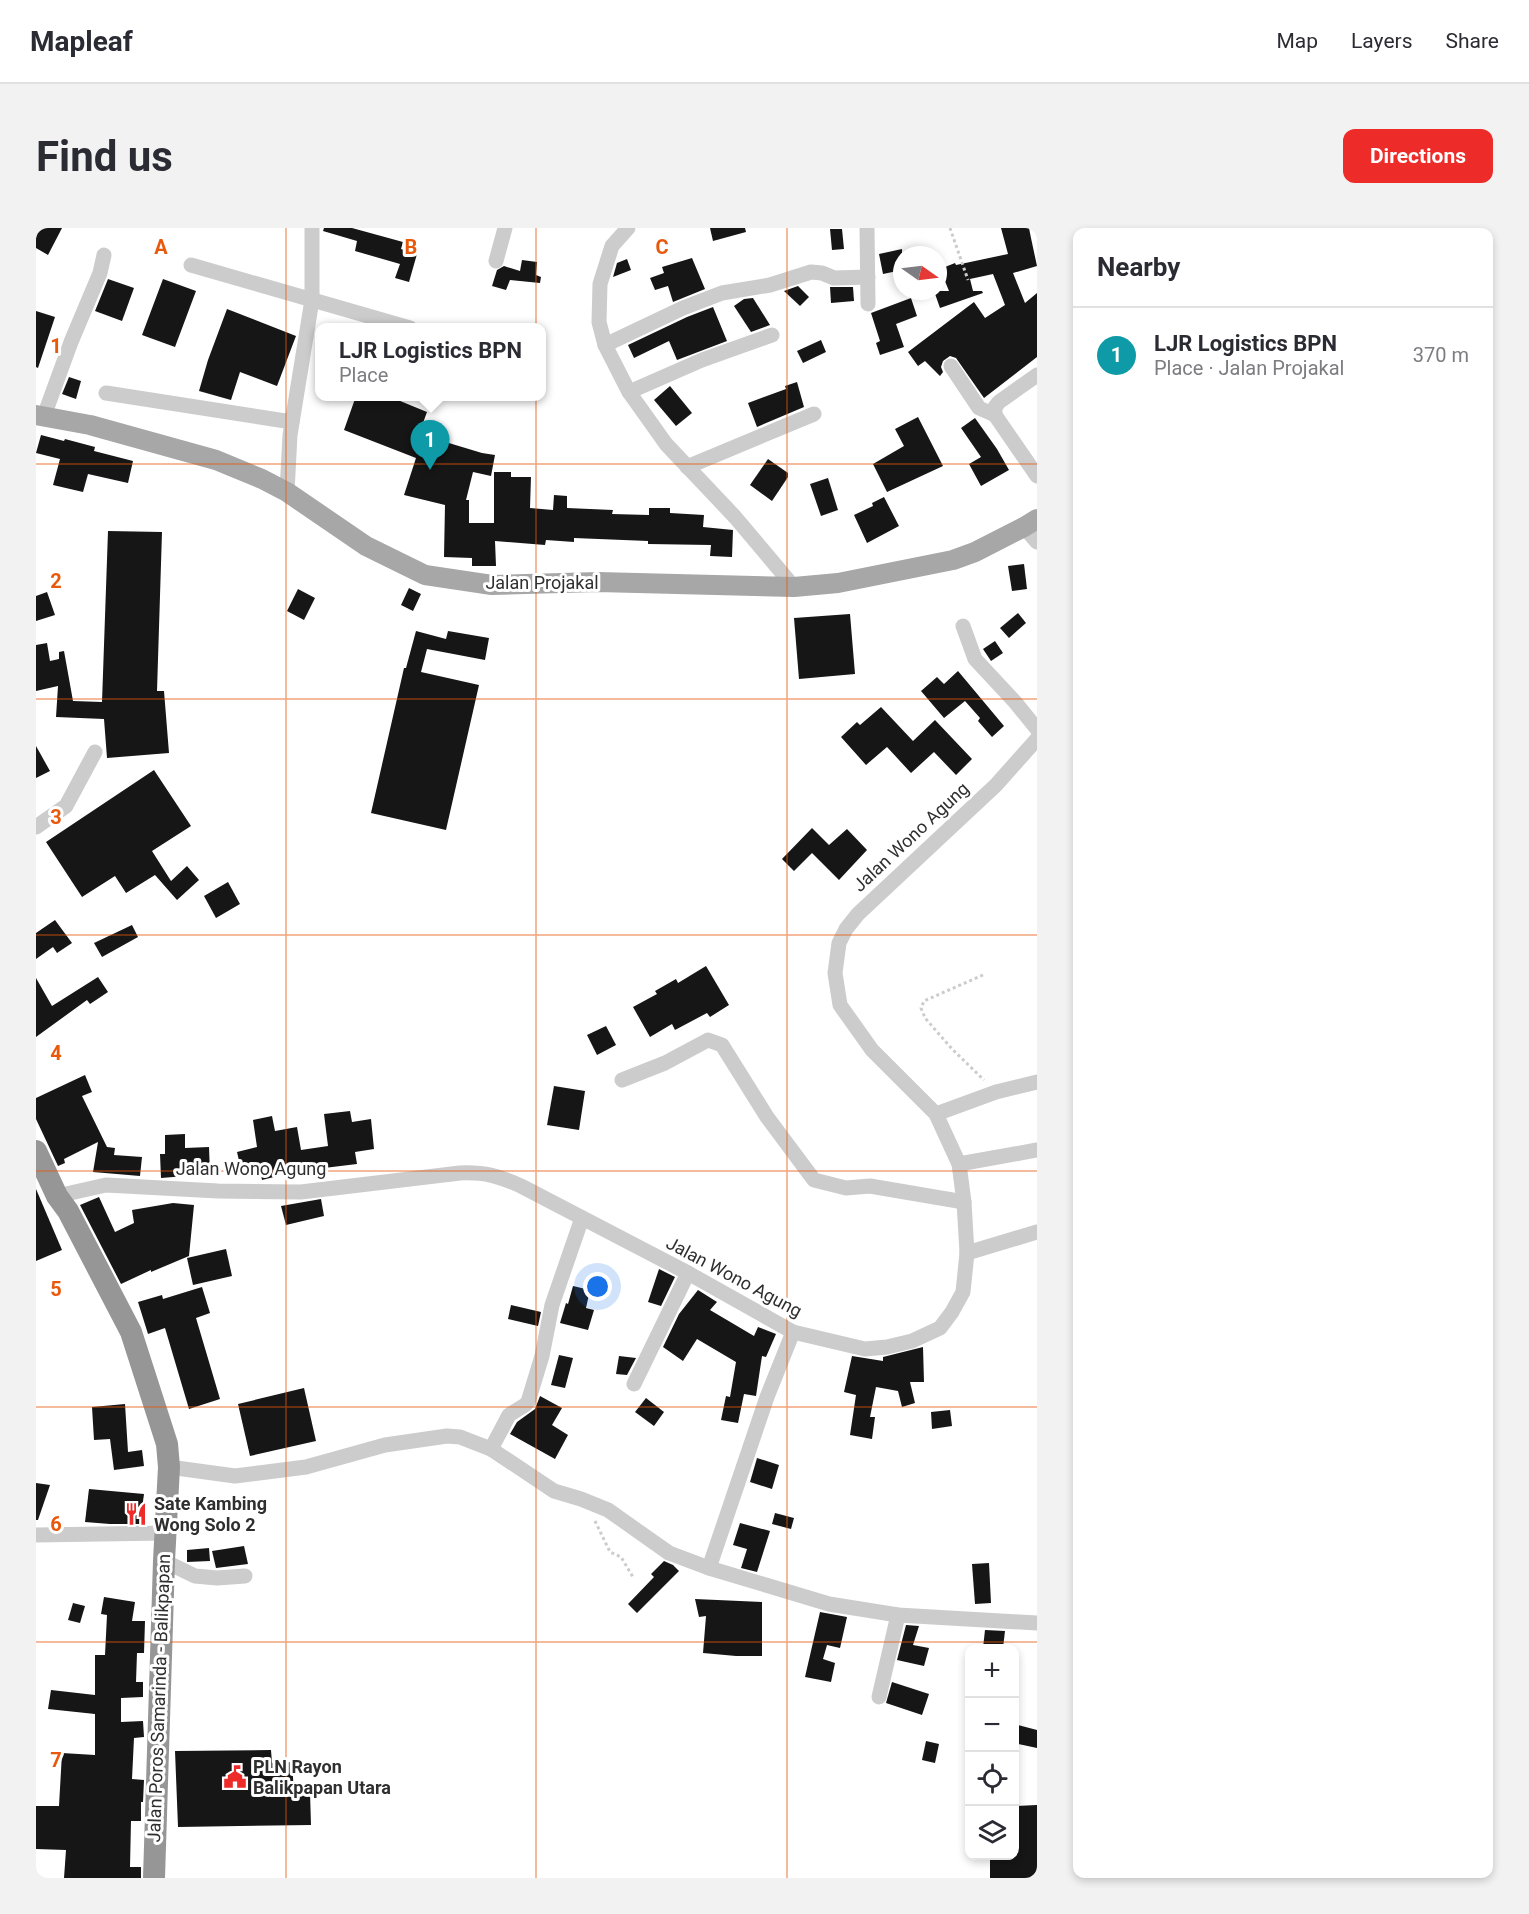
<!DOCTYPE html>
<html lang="en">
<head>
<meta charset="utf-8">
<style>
  :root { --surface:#fff; --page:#f2f2f3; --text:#2b2b33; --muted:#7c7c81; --line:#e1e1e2; --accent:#ed2c2a }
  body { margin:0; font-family:Roboto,sans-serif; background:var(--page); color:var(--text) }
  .controls { position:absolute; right:18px; bottom:18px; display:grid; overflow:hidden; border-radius:12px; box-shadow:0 3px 9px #0003 }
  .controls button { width:54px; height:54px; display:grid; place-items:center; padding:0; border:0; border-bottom:2px solid var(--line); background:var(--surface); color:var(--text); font:30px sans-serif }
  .compass { position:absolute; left:857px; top:18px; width:54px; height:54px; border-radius:50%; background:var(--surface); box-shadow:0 3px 9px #0003; rotate:104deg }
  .you { position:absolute; left:562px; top:1059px; width:21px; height:21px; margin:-15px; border:4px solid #fff; border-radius:50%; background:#1a73e8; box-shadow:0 0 0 9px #1a73e833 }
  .badge { display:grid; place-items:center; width:39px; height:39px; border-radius:50%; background:var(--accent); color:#fff; font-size:20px; font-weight:700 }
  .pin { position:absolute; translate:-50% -50px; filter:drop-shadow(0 2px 3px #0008) }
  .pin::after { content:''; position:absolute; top:32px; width:21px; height:18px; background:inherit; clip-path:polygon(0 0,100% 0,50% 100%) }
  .popup { position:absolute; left:279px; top:95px; width:231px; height:78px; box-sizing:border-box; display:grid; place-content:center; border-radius:12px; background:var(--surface); filter:drop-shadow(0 2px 4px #0005); font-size:20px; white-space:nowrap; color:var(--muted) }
  .popup b { font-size:22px; color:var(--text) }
  .popup::after { content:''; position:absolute; left:50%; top:100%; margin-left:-12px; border:12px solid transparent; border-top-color:var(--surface) }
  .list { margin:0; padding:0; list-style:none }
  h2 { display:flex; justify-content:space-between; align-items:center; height:78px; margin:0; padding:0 24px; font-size:26px }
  h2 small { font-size:20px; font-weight:400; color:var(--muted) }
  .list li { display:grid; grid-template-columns:39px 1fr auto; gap:18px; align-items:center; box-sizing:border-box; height:96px; padding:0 24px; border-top:2px solid var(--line) }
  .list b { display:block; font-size:22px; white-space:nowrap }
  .list p { margin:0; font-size:20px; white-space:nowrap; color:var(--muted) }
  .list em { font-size:20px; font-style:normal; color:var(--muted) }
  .icon { flex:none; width:33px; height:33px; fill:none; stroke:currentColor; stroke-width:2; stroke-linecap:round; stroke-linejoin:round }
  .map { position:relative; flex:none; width:1001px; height:1650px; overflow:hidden; border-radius:12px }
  header { display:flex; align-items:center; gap:36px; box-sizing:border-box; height:84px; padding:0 30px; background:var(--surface); border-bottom:2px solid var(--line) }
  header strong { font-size:28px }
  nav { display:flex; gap:33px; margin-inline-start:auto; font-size:21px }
  .intro { display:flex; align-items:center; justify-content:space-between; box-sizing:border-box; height:144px; padding:0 36px }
  h1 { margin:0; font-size:42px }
  .button { padding:15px 27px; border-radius:12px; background:var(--accent); color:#fff; font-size:21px; font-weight:700 }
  main { display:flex; gap:36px; padding:0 36px }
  aside { flex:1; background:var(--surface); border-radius:12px; box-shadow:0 3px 9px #0003 }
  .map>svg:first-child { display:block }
  .building { fill:#161616 }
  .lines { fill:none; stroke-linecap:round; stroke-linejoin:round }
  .path { stroke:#ccc; stroke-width:3; stroke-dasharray:3 3; stroke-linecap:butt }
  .minor { stroke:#ccc; stroke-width:15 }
  .major { stroke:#a7a7a7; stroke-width:20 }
  .highway { stroke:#969696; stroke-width:22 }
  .grid { fill:none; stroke:#e8590c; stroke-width:1.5; stroke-opacity:0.55 }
  .labels { text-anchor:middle; stroke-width:6; stroke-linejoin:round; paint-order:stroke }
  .street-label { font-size:18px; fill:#2f2f2f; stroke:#fff }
  .poi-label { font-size:18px; font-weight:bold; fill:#2f2f2f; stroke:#fff; text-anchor:start }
  .grid-label { font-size:20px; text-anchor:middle; font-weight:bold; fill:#e8590c; stroke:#fff; stroke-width:6; stroke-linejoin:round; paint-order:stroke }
</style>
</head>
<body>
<header>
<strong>Mapleaf</strong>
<nav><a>Map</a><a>Layers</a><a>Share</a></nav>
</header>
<div class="intro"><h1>Find us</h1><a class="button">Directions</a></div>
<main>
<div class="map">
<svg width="1001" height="1650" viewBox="0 0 1001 1650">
  <rect width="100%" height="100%" fill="#fff"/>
  <!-- building -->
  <g class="building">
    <polygon points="0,0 26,0 12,27 0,20"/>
    <polygon points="288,0 316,0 367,14 365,21 381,26 373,54 359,50 364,36 319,23 321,13 287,3"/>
    <polygon points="674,0 709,0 710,4 677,13"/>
    <polygon points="965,0 993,0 995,10 1001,38 977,45 989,75 1001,65 1001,129 948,170 920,130 914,128 907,133 905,139 907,144 904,148 889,133 882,138 872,124 938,74 949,90 969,77 957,46 934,51 937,63 946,63 947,65 904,80 898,63 913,63 904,41 919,35 920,37 972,26"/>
    <polygon points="794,1 806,1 808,21 796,22"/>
    <polygon points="866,21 866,42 847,46 843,26"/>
    <polygon points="656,30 669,61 637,74 632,58 619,62 614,50 628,45 626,39"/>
    <polygon points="591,31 595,42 577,49 581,35"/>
    <polygon points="486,32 501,34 500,47 505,49 504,55 474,52 470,62 456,58 461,42 468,38 484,43"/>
    <polygon points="72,51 98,60 86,93 59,83"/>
    <polygon points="127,51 160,63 139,119 106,107"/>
    <polygon points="762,58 773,69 764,78 748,63"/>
    <polygon points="794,59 817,59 818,73 795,75"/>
    <polygon points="717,70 734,97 715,104 698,78 708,71"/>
    <polygon points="875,70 881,88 860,96 868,119 844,127 840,115 844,113 835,85"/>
    <polygon points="677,79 691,113 641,132 633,113 598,130 592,117 651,89"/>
    <polygon points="191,81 260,108 241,158 204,144 195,172 163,163 172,132"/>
    <polygon points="0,83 19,89 2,140 0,139"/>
    <polygon points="785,112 790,124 767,135 761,123"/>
    <polygon points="33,149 45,153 40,171 26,166"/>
    <polygon points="761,154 768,179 721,199 712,175 750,161 749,158"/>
    <polygon points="634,158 656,185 640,198 618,172"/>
    <polygon points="320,168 352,168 391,184 383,206 446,225 459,227 455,248 437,244 430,272 433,272 433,295 458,295 458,244 475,244 475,249 495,249 494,280 517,282 518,267 531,268 531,280 577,282 576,286 613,287 613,280 634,280 634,285 668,287 667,299 697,302 696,329 674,328 675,317 612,316 612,313 538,310 538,314 510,312 509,317 459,313 460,338 436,338 436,330 408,329 409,277 368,267 380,230 308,202"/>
    <polygon points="882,189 907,238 851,264 837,236 868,218 859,201"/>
    <polygon points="939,190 961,221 973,242 945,258 933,236 945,229 925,200"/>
    <polygon points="5,207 28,213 29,211 59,219 58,223 97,233 92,255 52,246 47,264 17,257 24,231 0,225"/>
    <polygon points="732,231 752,245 752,249 736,273 714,257"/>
    <polygon points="792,250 802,282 785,288 774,256"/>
    <polygon points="848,269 863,298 831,315 818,287 837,278 836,275"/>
    <polygon points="72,303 126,304 121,463 128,463 133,525 71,530 68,491 20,489 22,458 0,463 0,417 11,415 14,433 23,431 23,424 28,423 37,473 66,474"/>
    <polygon points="988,336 991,361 976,363 972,338"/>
    <polygon points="373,360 385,366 377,383 365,377"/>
    <polygon points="262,361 279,370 268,392 251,383"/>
    <polygon points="11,364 19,387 0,393 0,368"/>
    <polygon points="982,385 990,395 973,410 964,400"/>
    <polygon points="814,386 819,446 763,451 758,390"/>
    <polygon points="380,403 410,411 412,403 453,410 449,432 391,421 385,444 443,457 410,602 335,585 368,440 370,440"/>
    <polygon points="959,413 967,425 955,433 947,421"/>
    <polygon points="922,443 968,498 956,509 942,493 944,490 929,473 908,490 885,463 901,449 908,456"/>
    <polygon points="845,479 877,513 899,492 936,531 920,547 898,524 875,545 851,519 830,537 805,509 821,494 824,497"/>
    <polygon points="0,518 14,543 0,550"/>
    <polygon points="118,542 155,598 116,623 135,653 151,638 163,652 141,672 119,647 90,665 79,648 46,669 10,614"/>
    <polygon points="776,600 793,617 811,601 831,622 803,652 776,625 758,643 746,631"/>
    <polygon points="192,654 204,676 180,690 168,668"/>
    <polygon points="19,692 36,715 21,725 17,719 0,731 0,705"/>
    <polygon points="96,697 102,709 66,729 58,715"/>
    <polygon points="670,738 693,777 674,789 671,785 639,802 636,796 614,809 597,779 621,766 619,763 640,751 642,755"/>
    <polygon points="62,749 72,764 54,776 51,772 0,809 0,750 16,778"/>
    <polygon points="570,798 580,817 561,827 551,807"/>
    <polygon points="49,847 56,864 46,868 71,919 79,920 78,927 106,929 104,948 57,944 62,914 28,931 29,935 22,938 0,891 0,870"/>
    <polygon points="518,858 549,863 543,902 511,897"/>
    <polygon points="314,883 316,894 335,891 338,921 319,924 321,936 288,940 289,944 276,946 275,936 240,942 242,948 226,952 223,937 205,941 201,924 221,919 217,892 236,888 239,903 261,899 265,922 292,918 288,886"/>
    <polygon points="149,906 149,920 173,919 174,946 125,950 124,926 129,926 129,907"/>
    <polygon points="0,961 26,1022 0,1033"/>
    <polygon points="63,969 79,1004 98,995 96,982 137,975 158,977 153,1028 115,1044 115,1042 85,1056 44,977"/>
    <polygon points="285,971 288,988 250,997 245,978"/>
    <polygon points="190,1021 196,1048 157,1057 151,1030"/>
    <polygon points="623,1041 639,1049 625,1078 612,1074"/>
    <polygon points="537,1058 554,1062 550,1080 558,1082 552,1102 524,1095 530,1075 532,1076"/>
    <polygon points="166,1059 174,1085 160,1090 184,1171 153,1181 129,1100 112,1106 102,1074 126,1067 127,1071"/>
    <polygon points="662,1062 681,1074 674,1082 718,1108 722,1099 740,1106 730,1129 726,1128 720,1168 708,1166 702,1195 685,1192 690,1168 694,1169 700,1134 661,1111 647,1133 627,1119 643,1086"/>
    <polygon points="475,1077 505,1084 502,1098 472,1091"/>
    <polygon points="887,1119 888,1154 874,1154 879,1175 866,1179 862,1163 840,1159 834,1189 839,1189 836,1211 814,1207 820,1167 808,1164 816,1128 847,1133 847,1129"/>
    <polygon points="523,1127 537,1130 529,1160 515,1157"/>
    <polygon points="583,1128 600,1130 591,1147 580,1146"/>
    <polygon points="268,1160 280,1213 214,1228 202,1176"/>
    <polygon points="504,1168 526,1180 516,1197 532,1207 519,1231 474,1206 481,1194 499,1181"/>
    <polygon points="610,1170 628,1184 618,1198 599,1184"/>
    <polygon points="89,1176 92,1224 106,1222 108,1238 78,1242 74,1211 58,1212 56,1179"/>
    <polygon points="914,1182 916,1198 896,1201 895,1184"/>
    <polygon points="721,1230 743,1237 736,1261 714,1254"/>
    <polygon points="0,1255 14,1257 2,1292 0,1292"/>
    <polygon points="53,1261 108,1266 104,1296 74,1296 49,1294"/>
    <polygon points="739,1285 758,1290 755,1301 736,1296"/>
    <polygon points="704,1295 734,1303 721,1344 705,1340 711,1321 697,1317"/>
    <polygon points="208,1318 212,1336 180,1340 176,1323"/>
    <polygon points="173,1320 174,1333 151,1334 151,1322"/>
    <polygon points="628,1333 637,1337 643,1343 601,1385 592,1376 618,1349 615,1346"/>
    <polygon points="953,1335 955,1375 939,1376 936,1336"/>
    <polygon points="68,1369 99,1374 96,1393 109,1393 108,1425 101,1425 100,1454 107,1454 107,1469 85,1470 85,1494 107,1493 108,1509 98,1510 96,1551 108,1552 107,1574 105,1574 105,1593 95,1593 94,1639 105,1639 105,1650 28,1650 30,1622 0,1621 0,1578 23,1578 26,1525 59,1527 59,1486 12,1481 15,1462 59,1467 59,1427 69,1427 71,1387 65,1386"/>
    <polygon points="659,1371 726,1374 726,1428 700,1428 667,1425 670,1388 663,1389"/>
    <polygon points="37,1375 49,1378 44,1395 32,1392"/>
    <polygon points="784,1384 811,1389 804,1420 791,1417 787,1431 799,1435 795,1454 769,1449"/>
    <polygon points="870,1397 883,1398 877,1417 893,1420 888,1438 861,1432"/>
    <polygon points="949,1402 969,1403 967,1420 947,1420"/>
    <polygon points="856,1454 893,1466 886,1487 850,1475"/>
    <polygon points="978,1496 1001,1502 1001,1520 978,1515"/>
    <polygon points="890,1513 903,1516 899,1535 886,1532"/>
    <polygon points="235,1522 236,1535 256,1534 258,1565 274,1564 275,1597 142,1599 139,1523"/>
    <polygon points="1001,1577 1001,1650 954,1650 954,1628 978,1628 979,1578"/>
  </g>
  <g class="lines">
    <!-- path -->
    <g class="path">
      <polyline points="914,0 932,52"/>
      <polyline points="947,747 888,773 885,780 889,790 917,822 948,852"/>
      <polyline points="559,1293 574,1324 585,1329 597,1349"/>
    </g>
    <!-- minor -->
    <g class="minor">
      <polyline points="592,0 576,18 564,56 563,94 569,117 593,164 630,216 699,289 758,359"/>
      <polyline points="831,0 832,76"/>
      <polyline points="460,33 469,0"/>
      <polyline points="155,37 374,100"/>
      <polyline points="569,117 647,80 686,65 734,57 775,44 786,45 798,50 832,49"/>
      <polyline points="915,138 943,180 959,187"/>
      <polyline points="1001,147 963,174 959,179 959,187 1001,248"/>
      <polyline points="593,164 666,132 736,107"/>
      <polyline points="70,165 256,194"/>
      <polyline points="8,188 35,114 64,45 68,27"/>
      <polyline points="651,239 778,186"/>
      <polyline points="251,264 254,207 276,72 276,0"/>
      <polyline points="988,299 1001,314"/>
      <polyline points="927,398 939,431 979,474 1001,501"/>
      <polyline points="0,599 30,578 59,524"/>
      <polyline points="586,852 629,835 672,812 686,817 731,889 778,952 810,960 834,958 928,974"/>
      <polyline points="900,886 960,864 1001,854"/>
      <polyline points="923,936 1001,922"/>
      <path d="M21,968L70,957L182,963L265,964L424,945C449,944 463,948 485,958L652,1045L757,1104L829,1121L851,1119L876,1113L904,1100L916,1084L927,1064L931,1025L928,974L923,936L900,886L836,822L804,777L799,745L803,715L810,701L822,686L960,557L1001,511"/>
      <polyline points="931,1025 1001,1004"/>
      <polyline points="598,1156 652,1045"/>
      <polyline points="455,1221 473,1187 489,1177 492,1174 506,1128 516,1077 546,990"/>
      <polyline points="133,1239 199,1248 270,1239 349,1217 411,1208 424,1209 455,1221 518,1263 545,1271 572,1282 633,1325 673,1340 793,1376 862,1387 1001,1395"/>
      <polyline points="0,1307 130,1305"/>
      <polyline points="128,1333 159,1348 181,1350 209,1348"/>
      <polyline points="673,1340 731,1169 757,1104"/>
      <polyline points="843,1469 862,1387"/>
    </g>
    <!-- major -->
    <polyline class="major" points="0,187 54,197 180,232 226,251 251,264 330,318 389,347 456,357 562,354 758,359 802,355 917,332 939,324 988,299 1001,291"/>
    <!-- highway -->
    <polyline class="highway" points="0,923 21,968 32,983 95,1104 131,1216 133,1239 128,1333 118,1650"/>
  </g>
  <!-- grid -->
  <path class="grid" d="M250,0V1650M500,0V1650M751,0V1650M0,236H1001M0,471H1001M0,707H1001M0,943H1001M0,1179H1001M0,1414H1001"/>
  <!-- icons -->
  <defs>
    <g id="restaurant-bare" transform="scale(1.8)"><path d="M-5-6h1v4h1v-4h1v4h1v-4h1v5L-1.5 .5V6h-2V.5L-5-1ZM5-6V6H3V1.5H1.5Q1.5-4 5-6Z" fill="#ed2c2a" stroke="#fff" stroke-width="2.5" paint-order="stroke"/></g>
    <g id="civic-bare" transform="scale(1.8)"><path d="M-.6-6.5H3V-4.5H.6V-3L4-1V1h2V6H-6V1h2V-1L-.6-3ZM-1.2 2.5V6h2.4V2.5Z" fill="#ed2c2a" stroke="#fff" stroke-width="2.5" paint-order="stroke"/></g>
  </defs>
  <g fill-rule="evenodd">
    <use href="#restaurant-bare" x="100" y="1286"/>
    <use href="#civic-bare" x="199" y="1549"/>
  </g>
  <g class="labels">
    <!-- street labels -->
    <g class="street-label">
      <text x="506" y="361">Jalan Projakal</text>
      <text transform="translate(875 609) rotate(-43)" y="6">Jalan Wono Agung</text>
      <text x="215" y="947">Jalan Wono Agung</text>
      <text transform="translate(698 1049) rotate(28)" y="6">Jalan Wono Agung</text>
      <text transform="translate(123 1470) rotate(-88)" y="6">Jalan Poros Samarinda - Balikpapan</text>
    </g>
    <!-- poi labels -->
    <g class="poi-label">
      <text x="118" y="1282">Sate Kambing<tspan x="118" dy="21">Wong Solo 2</tspan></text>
      <text x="217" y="1545">PLN Rayon<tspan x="217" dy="21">Balikpapan Utara</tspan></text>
    </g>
  </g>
  <g class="grid-label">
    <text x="125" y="26">A</text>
    <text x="375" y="26">B</text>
    <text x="626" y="26">C</text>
    <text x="20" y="125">1</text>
    <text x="20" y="360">2</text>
    <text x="20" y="596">3</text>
    <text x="20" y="832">4</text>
    <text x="20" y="1068">5</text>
    <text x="20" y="1303">6</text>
    <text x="20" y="1539">7</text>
  </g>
</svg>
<div class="controls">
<button>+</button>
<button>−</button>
<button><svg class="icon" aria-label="locate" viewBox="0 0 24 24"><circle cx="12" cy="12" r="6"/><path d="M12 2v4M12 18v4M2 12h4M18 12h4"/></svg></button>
<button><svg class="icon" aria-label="layers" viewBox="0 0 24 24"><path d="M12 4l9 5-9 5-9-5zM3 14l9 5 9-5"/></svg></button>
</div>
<svg class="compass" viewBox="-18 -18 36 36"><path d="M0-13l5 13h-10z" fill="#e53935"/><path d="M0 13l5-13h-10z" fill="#7c7c81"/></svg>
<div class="you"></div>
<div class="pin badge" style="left:394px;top:242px;background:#0f9aa8">1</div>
<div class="popup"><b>LJR Logistics BPN</b>Place</div>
</div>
<aside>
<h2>Nearby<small></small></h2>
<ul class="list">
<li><span class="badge" style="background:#0f9aa8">1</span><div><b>LJR Logistics BPN</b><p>Place · Jalan Projakal</p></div><em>370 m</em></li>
</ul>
</aside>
</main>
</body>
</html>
